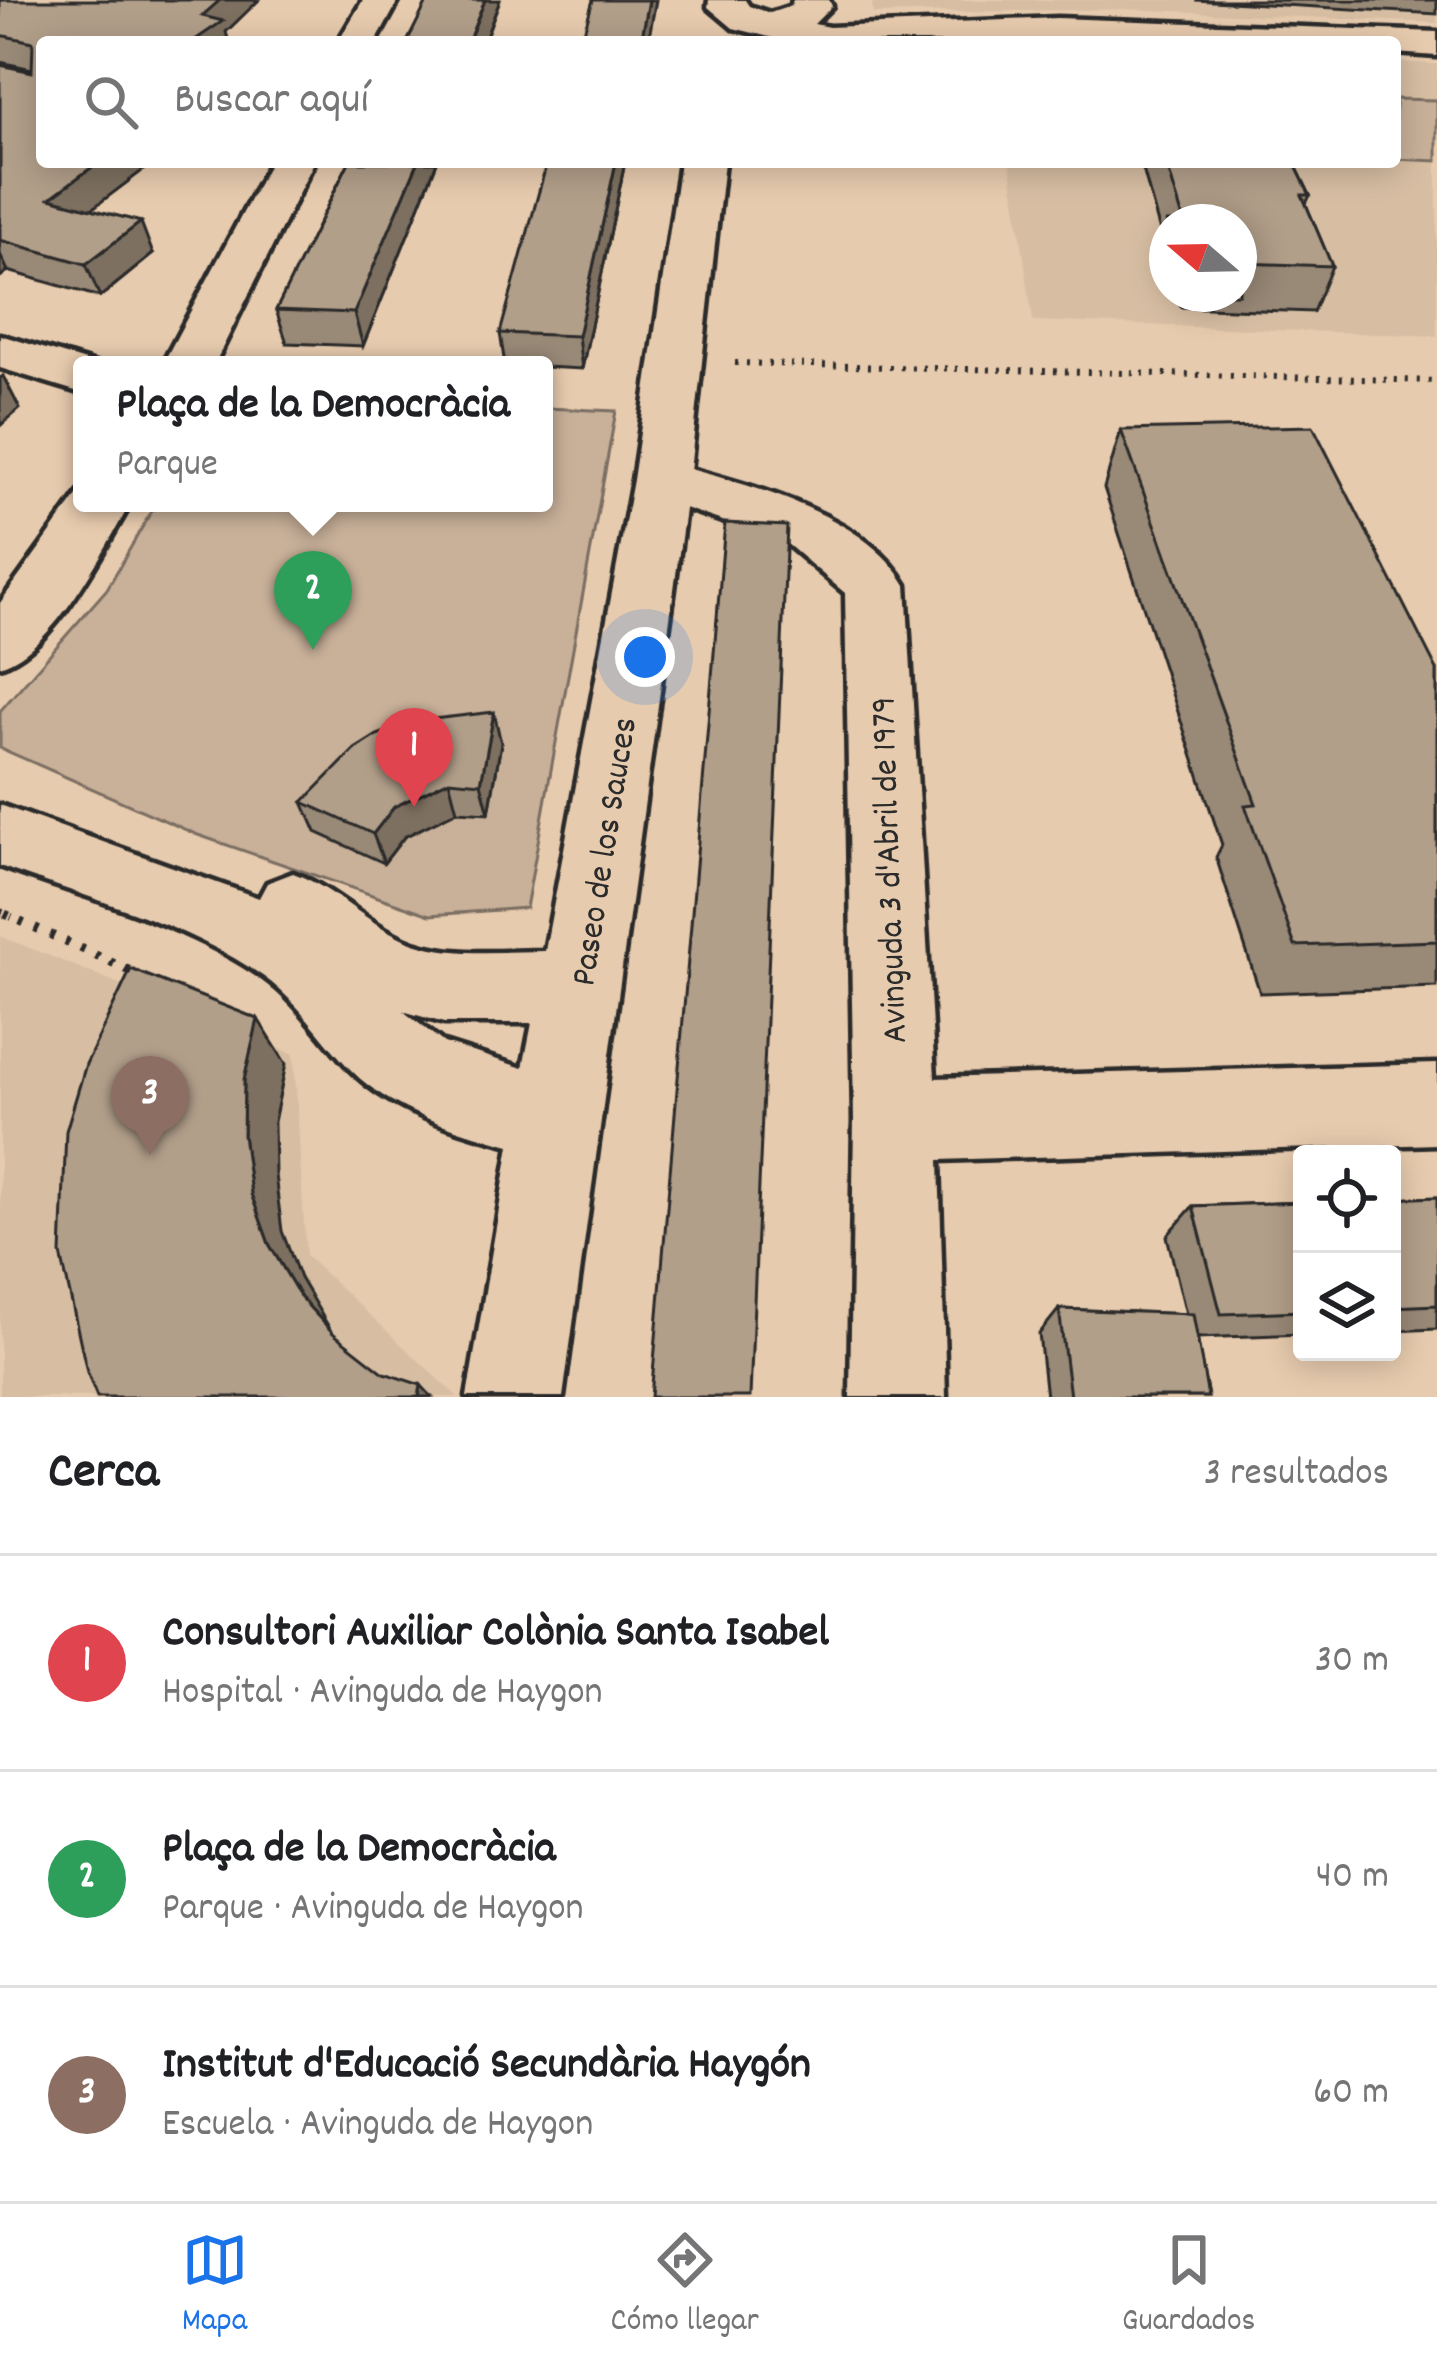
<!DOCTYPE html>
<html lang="es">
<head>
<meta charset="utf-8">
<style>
  :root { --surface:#fff; --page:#f2f2f2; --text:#202124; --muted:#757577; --line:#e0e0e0; --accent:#1a73e8 }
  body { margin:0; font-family:Dekko,sans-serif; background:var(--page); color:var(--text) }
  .controls { position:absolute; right:36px; bottom:36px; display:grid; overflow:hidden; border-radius:12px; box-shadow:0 6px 30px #0003 }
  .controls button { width:108px; height:108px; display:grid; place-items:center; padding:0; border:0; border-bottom:3px solid var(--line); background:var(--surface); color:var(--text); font:60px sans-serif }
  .compass { position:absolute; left:1149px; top:204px; width:108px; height:108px; border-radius:50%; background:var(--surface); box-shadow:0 6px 30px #0003; rotate:290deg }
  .you { position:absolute; left:645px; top:657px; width:42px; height:42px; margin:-30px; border:9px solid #fff; border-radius:50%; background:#1a73e8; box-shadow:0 0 0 18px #1a73e833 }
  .badge { display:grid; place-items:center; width:78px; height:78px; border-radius:50%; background:var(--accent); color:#fff; font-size:39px; font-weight:700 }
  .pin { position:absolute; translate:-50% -99px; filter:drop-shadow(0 3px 6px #0008) }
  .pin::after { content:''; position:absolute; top:63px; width:42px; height:36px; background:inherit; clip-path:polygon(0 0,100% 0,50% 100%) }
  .popup { position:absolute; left:73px; top:356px; width:480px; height:156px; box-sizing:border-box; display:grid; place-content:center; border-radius:12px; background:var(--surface); filter:drop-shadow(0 3px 9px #0005); font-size:39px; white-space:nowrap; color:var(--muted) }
  .popup b { font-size:45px; color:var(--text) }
  .popup::after { content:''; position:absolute; left:50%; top:100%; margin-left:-24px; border:24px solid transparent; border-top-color:var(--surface) }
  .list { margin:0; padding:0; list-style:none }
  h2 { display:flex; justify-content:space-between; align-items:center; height:156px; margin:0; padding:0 48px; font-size:51px }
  h2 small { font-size:39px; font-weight:400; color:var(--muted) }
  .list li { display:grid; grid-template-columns:78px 1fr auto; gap:36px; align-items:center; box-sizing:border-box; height:216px; padding:0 48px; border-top:3px solid var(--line) }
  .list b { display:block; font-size:45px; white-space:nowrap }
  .list p { margin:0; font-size:39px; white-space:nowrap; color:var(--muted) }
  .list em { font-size:39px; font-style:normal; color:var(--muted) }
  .icon { flex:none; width:66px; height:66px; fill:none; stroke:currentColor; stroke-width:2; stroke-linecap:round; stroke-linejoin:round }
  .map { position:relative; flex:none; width:1437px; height:1397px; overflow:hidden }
  .search { position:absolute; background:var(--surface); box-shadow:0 6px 30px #0003; left:36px; right:36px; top:36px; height:132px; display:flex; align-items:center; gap:30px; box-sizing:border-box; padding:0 42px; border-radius:12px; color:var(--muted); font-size:45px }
  .sheet { height:804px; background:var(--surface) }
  nav { display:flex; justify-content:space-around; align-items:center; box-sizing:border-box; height:168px; border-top:3px solid var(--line); background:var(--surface); font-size:33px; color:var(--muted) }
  nav a { display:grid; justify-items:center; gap:6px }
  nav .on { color:var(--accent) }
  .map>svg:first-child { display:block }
  .built { fill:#d7bea3; fill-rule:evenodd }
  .green { fill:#c8b099; stroke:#7a6e62; stroke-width:3 }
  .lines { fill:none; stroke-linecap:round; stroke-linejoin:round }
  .street-casing { stroke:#2b2b2b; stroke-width:9 }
  .secondary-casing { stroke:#2b2b2b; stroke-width:9 }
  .path-far2 { stroke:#2b2b2b; stroke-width:6; stroke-dasharray:3 8; stroke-linecap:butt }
  .path-far1 { stroke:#2b2b2b; stroke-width:8; stroke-dasharray:3 9; stroke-linecap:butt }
  .path { stroke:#2b2b2b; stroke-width:9; stroke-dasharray:4.5 12; stroke-linecap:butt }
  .street { fill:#e7cbae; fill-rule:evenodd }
  .secondary { fill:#e7cbae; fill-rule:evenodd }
  .wall { fill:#998977; stroke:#2b2b2b; stroke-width:3 }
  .shaded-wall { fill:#7d6f61; stroke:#2b2b2b; stroke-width:3 }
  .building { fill:#b29f8a; stroke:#2b2b2b; stroke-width:3 }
  .labels { text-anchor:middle; stroke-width:10; stroke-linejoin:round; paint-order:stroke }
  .street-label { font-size:36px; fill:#2b2b2b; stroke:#e7cbae }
</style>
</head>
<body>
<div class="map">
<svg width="1437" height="1397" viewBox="0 0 1437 1397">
  <rect width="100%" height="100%" fill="#e7cbae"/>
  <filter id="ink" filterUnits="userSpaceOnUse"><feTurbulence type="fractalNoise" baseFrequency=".00833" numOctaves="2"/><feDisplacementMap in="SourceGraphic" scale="24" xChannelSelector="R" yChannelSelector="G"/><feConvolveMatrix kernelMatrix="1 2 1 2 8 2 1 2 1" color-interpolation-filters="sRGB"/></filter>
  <g filter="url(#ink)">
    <!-- built -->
    <g class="built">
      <polygon points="872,0 1437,0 1437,23 1124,9 873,14"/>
      <path d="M1395,62L1437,64V336L1033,321L1010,162H1395ZM1167,222H1239V294H1167Z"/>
      <polygon points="0,936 294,1054 306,1256 458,1397 0,1397"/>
    </g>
    <!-- green -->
    <g class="green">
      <polygon points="1395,99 1437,100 1437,161 1395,159"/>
      <polygon points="544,408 616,411 526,908 430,915 198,835 0,748 0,711 107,589 156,503 544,503"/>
    </g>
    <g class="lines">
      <!-- street casing -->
      <g class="street-casing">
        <g id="street">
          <polygon points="363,0 399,0 376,42 338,42"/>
          <polygon points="270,162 314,162 214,365 162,365"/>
          <polygon points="0,335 99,365 82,365 82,393 0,368"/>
          <path d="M661,461C739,483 863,510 906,585L935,1078L1437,1064V1144L939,1160L946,1397H850L854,1120L845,593L786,543L641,493L633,480L641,467Z"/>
          <path d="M82,489V503H131C101,553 56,648 0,666V603Z"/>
        </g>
      </g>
      <!-- secondary casing -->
      <g class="secondary-casing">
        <g id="secondary">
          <polygon points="709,0 745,0 749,6 770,13 791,6 793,0 829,0 832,6 814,24 829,27 1057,18 1437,32 1437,56 1395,53 1395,42 790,42 733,28 708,7"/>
          <path d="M680,162H724L689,480L563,1397H467L510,1145C455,1130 393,1112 352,1071C322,1040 299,1002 264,977C187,923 87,898 0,866V805L259,898L267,883L293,873C337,889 371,928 414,943C455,957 502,951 545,951L633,480ZM403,1011L444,1023H532L523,1068L444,1043Z"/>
        </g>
      </g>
      <!-- path-far2 -->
      <polyline class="path-far2" points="735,363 1437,381"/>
      <!-- path-far1 -->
      <polyline class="path-far1" points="0,912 12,917"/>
      <!-- path -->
      <polyline class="path" points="5,914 135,973"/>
      <!-- street -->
      <use href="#street" class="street"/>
      <!-- secondary -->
      <use href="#secondary" class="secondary"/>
    </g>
    <!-- wall -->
    <g class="wall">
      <polygon points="0,0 226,32 42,42 92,209 153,254 100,297 8,271 0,277 0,65 32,72 32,69 0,62"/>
      <polygon points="1195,0 1437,0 1437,14"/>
      <polygon points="349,162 437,162 363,346 287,343 276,310"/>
      <polygon points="625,162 582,369 544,367 544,365 505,365 500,333"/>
      <polygon points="1141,162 1294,162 1310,195 1306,204 1332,266 1313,312 1181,307 1177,294 1239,294 1239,222 1167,222 1167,257"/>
      <polygon points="1121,430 1437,670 1437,987 1260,993 1216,857 1222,845 1104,488"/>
      <polygon points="501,743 489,813 457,811 404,837 384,863 316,832 303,802"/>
      <polygon points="1437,1197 1437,1329 1392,1331 1392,1199"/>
      <polygon points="1302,1202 1302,1334 1197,1338 1208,1397 1046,1397 1039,1334 1059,1309 1186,1314 1167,1236 1193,1206"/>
    </g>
    <!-- shaded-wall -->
    <g class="shaded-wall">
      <polygon points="220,0 259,0 226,32 229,42 192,42 202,16"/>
      <polygon points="485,0 500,0 484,42 468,42"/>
      <polygon points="649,0 656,0 648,42 641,42"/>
      <polygon points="99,162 154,162 64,230 50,198"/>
      <polygon points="418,162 437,162 363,346 354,313"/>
      <polygon points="616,162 625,162 582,369 578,336"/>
      <polygon points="141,222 153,254 100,297 86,264"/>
      <polygon points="0,254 8,271 0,277"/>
      <polygon points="3,376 20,409 0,426 0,378"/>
      <polygon points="494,712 501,743 489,813 481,783"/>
      <polygon points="449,780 457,811 404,837 384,863 373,834 394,807"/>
      <polygon points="258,1019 286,1064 274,1122 275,1175 282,1231 300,1278 330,1329 301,1298 269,1244 251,1194 243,1135 244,1080"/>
      <polygon points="421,1385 432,1397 419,1397"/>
    </g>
    <!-- building -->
    <g class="building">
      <polygon points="0,0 220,0 202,16 223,21 192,42 42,42 42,162 99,162 50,198 141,222 86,264 0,240 0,65 32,72 33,42 0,35"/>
      <polygon points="428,0 485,0 468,42 407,42"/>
      <polygon points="593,0 649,0 641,42 581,42"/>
      <polygon points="349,162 418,162 354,313 276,310"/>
      <polygon points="547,162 616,162 578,336 500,333"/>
      <polygon points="1166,162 1294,162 1310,195 1302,195 1332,266 1239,263 1239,222 1184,222"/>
      <polygon points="1313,426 1437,670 1437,941 1295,946 1245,805 1256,804 1121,430"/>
      <polygon points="725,523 787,526 750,1397 651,1397"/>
      <polygon points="494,712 481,783 449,780 394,807 373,834 303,802 355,749 377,735 416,721"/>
      <polygon points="131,969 258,1019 244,1080 243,1135 251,1194 269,1244 301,1298 334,1334 384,1373 421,1385 419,1397 97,1397 87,1372 61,1254 66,1131 86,1064"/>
      <polygon points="1437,1197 1437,1305 1392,1307 1392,1199"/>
      <polygon points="1302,1202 1302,1311 1221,1314 1193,1206"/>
      <polygon points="1059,1309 1193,1314 1208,1397 1070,1397"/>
    </g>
  </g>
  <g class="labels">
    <!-- street labels -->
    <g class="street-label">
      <text transform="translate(601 851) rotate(-81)" y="13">Paseo de los Sauces</text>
      <text transform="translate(886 870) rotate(-92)" y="13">Avinguda 3 d'Abril de 1979</text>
    </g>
  </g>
</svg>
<div class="controls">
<button><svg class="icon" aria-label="locate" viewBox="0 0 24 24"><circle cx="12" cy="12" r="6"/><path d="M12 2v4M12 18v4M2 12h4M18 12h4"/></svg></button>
<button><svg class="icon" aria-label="layers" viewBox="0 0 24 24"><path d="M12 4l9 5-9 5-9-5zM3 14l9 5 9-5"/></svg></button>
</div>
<svg class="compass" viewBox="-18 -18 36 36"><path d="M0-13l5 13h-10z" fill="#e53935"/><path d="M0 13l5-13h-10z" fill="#757577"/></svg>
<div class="you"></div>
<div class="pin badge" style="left:414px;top:807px;background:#e0444e">1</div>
<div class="pin badge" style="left:313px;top:650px;background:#2e9e5b">2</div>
<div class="popup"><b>Plaça de la Democràcia</b>Parque</div>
<div class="pin badge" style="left:150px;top:1155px;background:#8d6e63">3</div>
<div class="search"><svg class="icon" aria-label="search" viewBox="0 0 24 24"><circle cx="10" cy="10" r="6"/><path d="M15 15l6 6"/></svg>Buscar aquí</div>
</div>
<section class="sheet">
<h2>Cerca<small>3 resultados</small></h2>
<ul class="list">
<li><span class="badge" style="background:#e0444e">1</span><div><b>Consultori Auxiliar Colònia Santa Isabel</b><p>Hospital · Avinguda de Haygon</p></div><em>30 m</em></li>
<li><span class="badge" style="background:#2e9e5b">2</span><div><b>Plaça de la Democràcia</b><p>Parque · Avinguda de Haygon</p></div><em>40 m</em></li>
<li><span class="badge" style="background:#8d6e63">3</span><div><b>Institut d'Educació Secundària Haygón</b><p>Escuela · Avinguda de Haygon</p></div><em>60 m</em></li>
</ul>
</section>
<nav>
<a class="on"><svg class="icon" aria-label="map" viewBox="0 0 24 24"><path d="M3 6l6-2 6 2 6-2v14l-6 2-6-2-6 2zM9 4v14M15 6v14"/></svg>Mapa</a>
<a><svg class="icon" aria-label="directions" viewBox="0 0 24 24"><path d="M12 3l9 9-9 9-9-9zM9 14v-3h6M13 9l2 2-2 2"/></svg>Cómo llegar</a>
<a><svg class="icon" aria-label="saved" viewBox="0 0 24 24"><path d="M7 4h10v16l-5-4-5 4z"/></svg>Guardados</a>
</nav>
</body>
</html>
